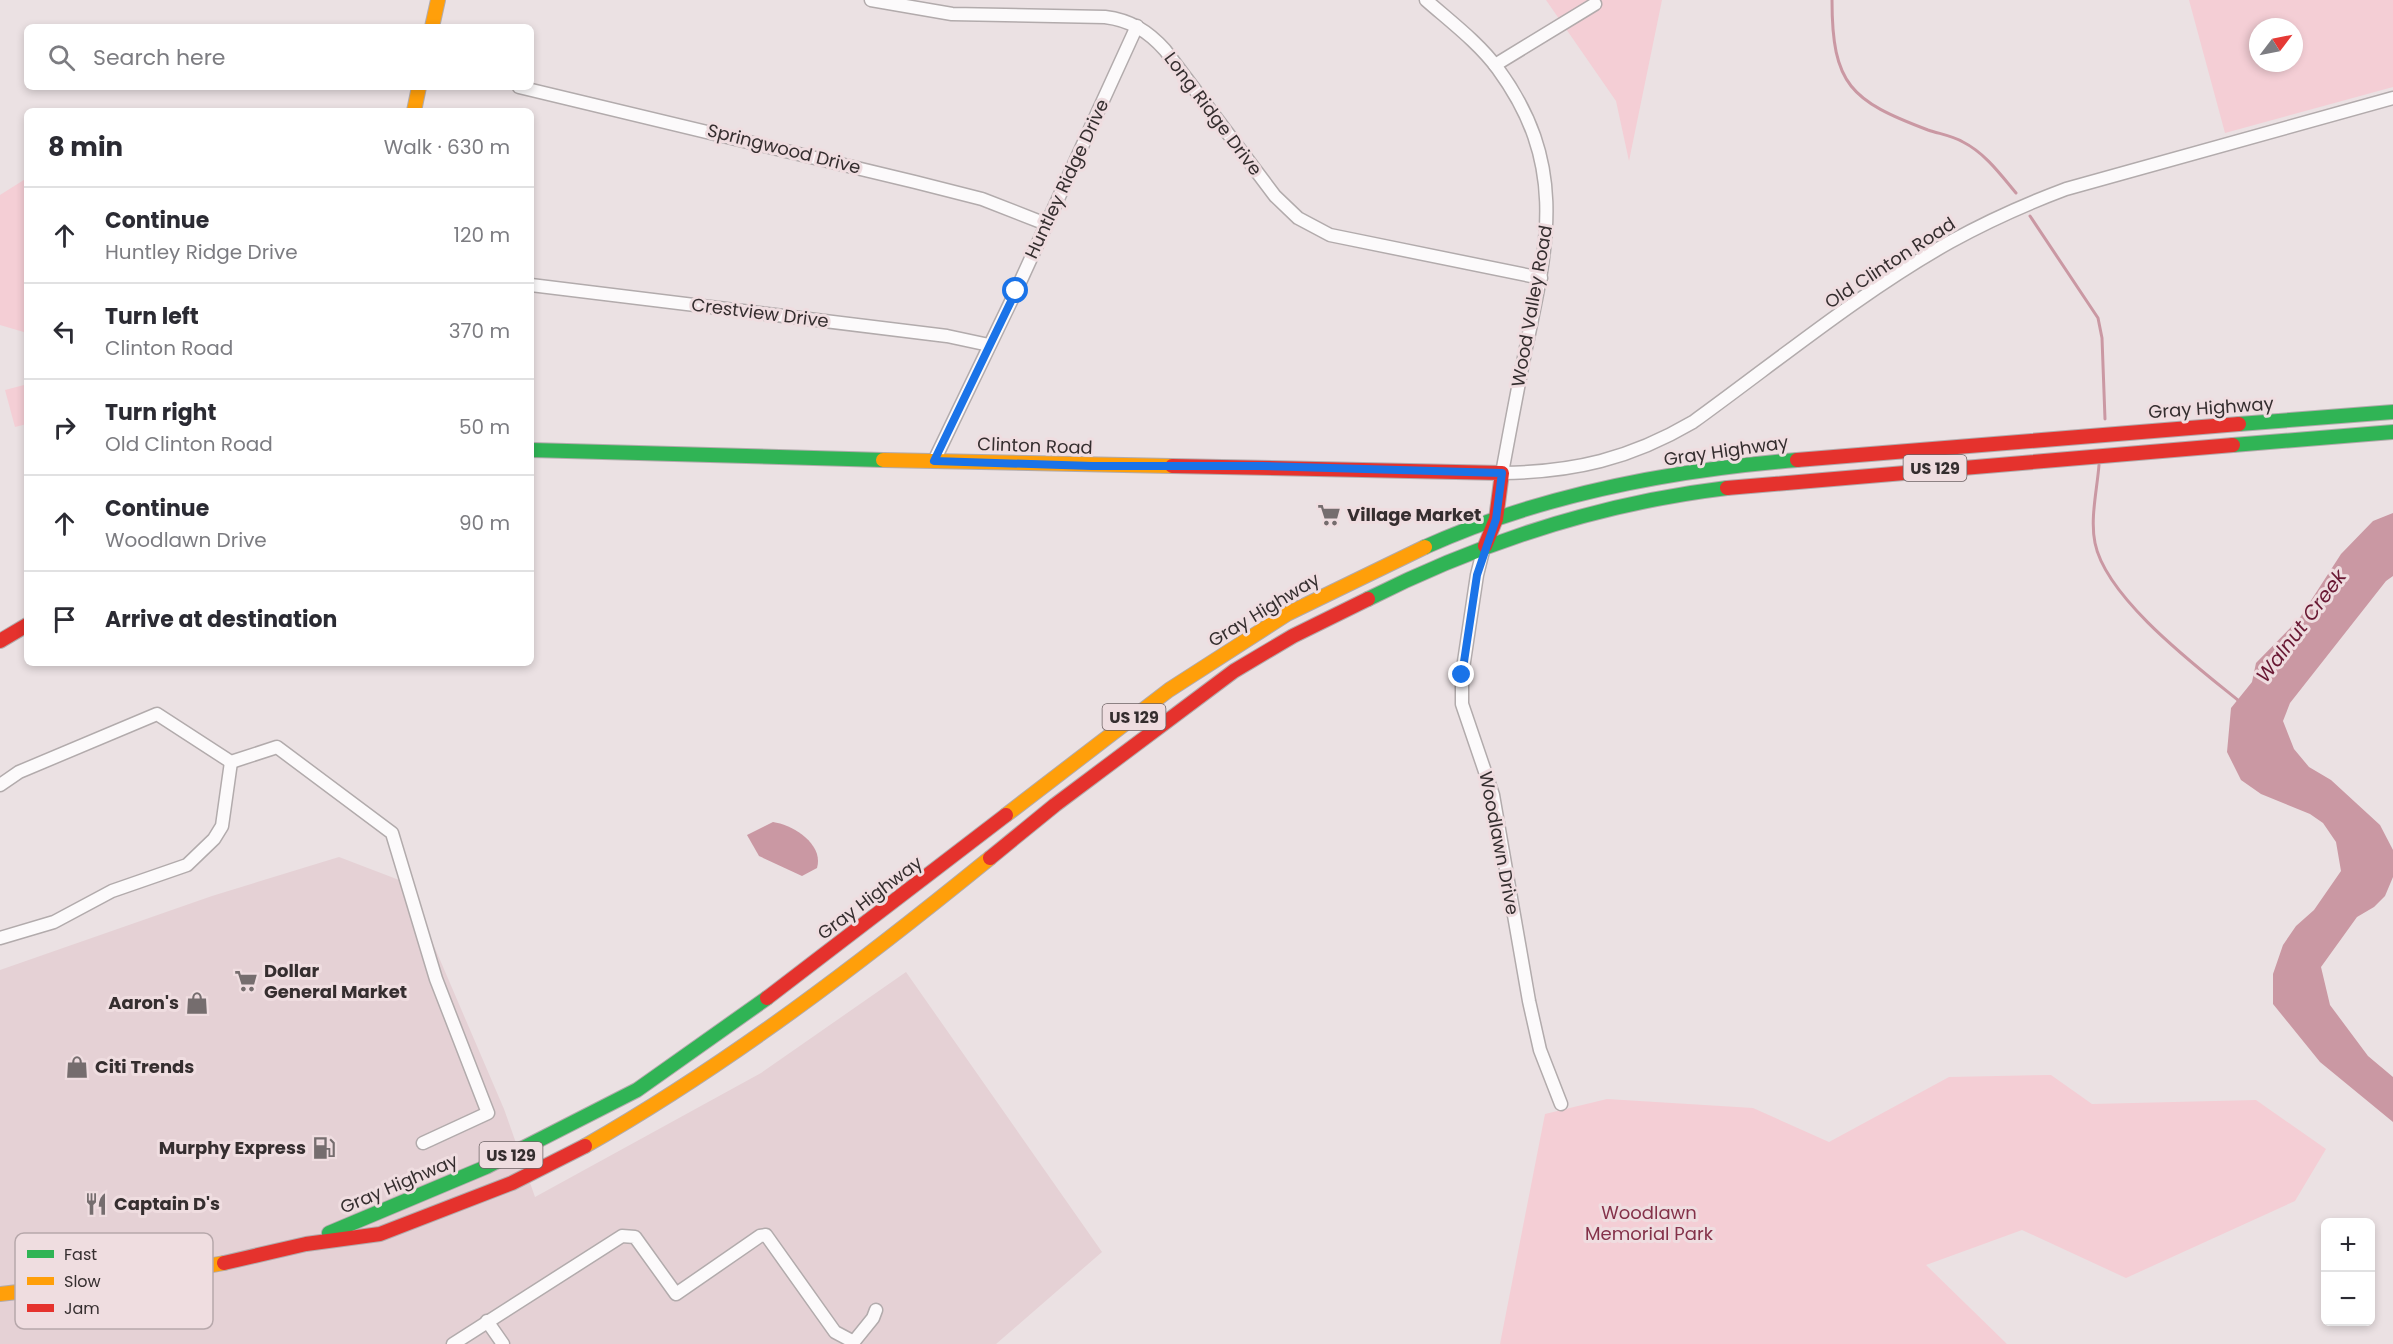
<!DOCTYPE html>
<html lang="en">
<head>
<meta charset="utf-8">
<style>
  :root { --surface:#fff; --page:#f2f2f3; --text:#2b2b33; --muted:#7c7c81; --line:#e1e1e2 }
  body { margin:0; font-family:Poppins,sans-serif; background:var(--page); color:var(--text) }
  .controls { position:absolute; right:18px; bottom:18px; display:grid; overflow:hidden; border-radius:9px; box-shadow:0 3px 9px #0003 }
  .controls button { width:54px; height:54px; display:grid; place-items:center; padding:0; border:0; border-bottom:2px solid var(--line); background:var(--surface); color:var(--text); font:30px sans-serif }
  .compass { position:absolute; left:2249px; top:18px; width:54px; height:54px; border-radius:50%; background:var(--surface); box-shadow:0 3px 9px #0003; rotate:58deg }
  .stop { position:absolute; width:18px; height:18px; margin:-14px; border:4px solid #1a73e8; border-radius:50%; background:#fff }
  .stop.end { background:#1a73e8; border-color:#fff; box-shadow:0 2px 6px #0008 }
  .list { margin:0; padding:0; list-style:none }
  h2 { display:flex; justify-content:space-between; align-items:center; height:78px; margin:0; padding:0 24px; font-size:26px }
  h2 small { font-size:20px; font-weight:400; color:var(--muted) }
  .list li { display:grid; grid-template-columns:39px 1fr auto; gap:18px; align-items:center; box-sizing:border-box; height:96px; padding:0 24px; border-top:2px solid var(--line) }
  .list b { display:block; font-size:22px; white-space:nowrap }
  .list p { margin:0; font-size:20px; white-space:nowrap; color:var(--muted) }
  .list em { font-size:20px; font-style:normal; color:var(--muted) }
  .icon { flex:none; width:33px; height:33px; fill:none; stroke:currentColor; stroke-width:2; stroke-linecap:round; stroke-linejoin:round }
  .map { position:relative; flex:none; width:2393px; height:1344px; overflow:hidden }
  .search { position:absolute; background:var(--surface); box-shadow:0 3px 9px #0003; left:24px; top:24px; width:510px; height:66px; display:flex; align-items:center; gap:15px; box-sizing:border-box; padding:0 21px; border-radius:9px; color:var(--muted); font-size:22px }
  .panel { position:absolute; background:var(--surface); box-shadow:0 3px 9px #0003; left:24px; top:108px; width:510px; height:558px; border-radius:9px }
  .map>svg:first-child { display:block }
  .built { fill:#e5d1d5 }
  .green { fill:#f4ced5; fill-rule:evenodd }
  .water { fill:#ca98a3 }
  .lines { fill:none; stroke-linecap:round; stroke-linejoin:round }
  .stream { stroke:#ca98a3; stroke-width:3 }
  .street-casing { stroke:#b2abac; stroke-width:15 }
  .fast-casing { stroke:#b2abac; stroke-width:16 }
  .slow-casing { stroke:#b2abac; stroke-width:16 }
  .jam-casing { stroke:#b2abac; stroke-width:16 }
  .street { stroke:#fcfafb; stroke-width:12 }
  .fast { stroke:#30b455; stroke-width:14 }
  .slow { stroke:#ff9f0a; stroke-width:14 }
  .jam { stroke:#e5322d; stroke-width:14 }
  .route { stroke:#1a73e8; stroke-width:8 }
  .labels { text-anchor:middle; stroke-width:6; stroke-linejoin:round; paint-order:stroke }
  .shield { fill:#efdde0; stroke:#6d6264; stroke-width:1.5 }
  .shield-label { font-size:16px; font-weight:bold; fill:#352e2f }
  .street-label { font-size:18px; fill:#352e2f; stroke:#efdde0 }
  .poi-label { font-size:18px; font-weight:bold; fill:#352e2f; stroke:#efdde0; text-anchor:start }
  .park-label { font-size:18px; fill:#843149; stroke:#efdde0 }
  .water-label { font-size:20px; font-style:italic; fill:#691833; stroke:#efdde0 }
  .key { fill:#efdde0; stroke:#b7a8ab; stroke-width:1.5 }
  .key-label { font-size:16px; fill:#352e2f }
</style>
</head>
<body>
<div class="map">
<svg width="2393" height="1344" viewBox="0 0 2393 1344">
  <rect width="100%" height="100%" fill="#ebe1e3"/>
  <!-- built -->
  <polygon class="built" points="339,857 407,883 504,1109 535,1197 761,1073 906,972 1102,1252 996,1344 0,1344 0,970 212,896"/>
  <!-- green -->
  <g class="green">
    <polygon points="1546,0 1662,0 1629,161 1616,101"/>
    <path d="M2189,0H2393V87L2225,133ZM2258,27H2294V63H2258Z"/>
    <polygon points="27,178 27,333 0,325 0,195"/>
    <polygon points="24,385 27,397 27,424 15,427 5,390"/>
    <polygon points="2051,1075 2092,1104 2256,1100 2326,1149 2295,1201 2126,1278 2022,1230 1926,1265 2007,1344 1500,1344 1545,1114 1607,1099 1753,1108 1829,1142 1949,1077"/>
  </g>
  <!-- water -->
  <g class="water">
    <polygon points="2393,513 2393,576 2386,581 2290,703 2283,721 2294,749 2309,767 2331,780 2380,825 2393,850 2393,877 2385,896 2374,907 2357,917 2321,967 2330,1005 2368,1056 2393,1077 2393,1122 2320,1062 2273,1004 2273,974 2283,945 2296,926 2314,910 2341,871 2336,842 2323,823 2310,814 2261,794 2241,780 2227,752 2231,708 2252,682 2256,663 2299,619 2341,554 2373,521"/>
    <path d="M773,822C793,825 824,844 817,868L802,876L759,856L747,835Z"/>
  </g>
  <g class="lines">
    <!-- stream -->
    <g class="stream">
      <path d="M1832,0C1832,85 1851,101 1928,130C1940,134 1953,136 1963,142C1985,153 2001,175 2016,193"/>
      <polyline points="2030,216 2098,318 2102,338 2105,419"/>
      <path d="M2099,465C2097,490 2090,519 2095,543C2106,598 2196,666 2239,701"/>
    </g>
    <!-- street casing -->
    <g class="street-casing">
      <g id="street">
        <path d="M871,0L952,14L1105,17C1130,20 1148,31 1165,50L1275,196L1298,218L1330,235L1541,278"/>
        <path d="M1426,0C1451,22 1479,43 1498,69C1566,162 1549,240 1527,343C1518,386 1510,430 1502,473C1574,472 1630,459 1693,422C1776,362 1861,292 1950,242C1988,221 2026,204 2066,189L2393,98"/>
        <polyline points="1495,65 1595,4"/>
        <polyline points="519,87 915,182 982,199 1046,224"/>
        <polyline points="531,285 947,336 989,345"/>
        <polyline points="934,461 1016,291 1137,26"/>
        <polyline points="1484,547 1477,575 1462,675 1462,704 1493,795 1529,1001 1540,1050 1561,1104"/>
        <polyline points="0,785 19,772 157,714 231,762 277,747 392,833 436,979 488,1113 423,1143"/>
        <polyline points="0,938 54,922 112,891 187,865 214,839 222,826 231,762"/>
        <polyline points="487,1321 503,1344"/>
        <polyline points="453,1344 622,1236 635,1237 676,1294 760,1236 766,1235 835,1332 852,1341"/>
        <polyline points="852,1344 873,1318 876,1310"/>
      </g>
    </g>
    <!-- fast casing -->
    <g class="fast-casing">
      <g id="fast">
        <polyline points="2239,424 2393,412"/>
        <polyline points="2233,445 2393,432"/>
        <polyline points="531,450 883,460"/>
        <path d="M1425,547C1540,495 1672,470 1797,460"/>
        <path d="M1368,599C1479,543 1602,503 1727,488"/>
        <polyline points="329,1233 486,1167 637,1090 767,998"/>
      </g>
    </g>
    <!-- slow casing -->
    <g class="slow-casing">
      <g id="slow">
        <polyline points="432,27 438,0"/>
        <polyline points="414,111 419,87"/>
        <polyline points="883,460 1172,466"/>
        <polyline points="1006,815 1169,690 1287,614 1425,547"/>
        <path d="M585,1146C729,1064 862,962 990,858"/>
        <polyline points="0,1294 152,1276 224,1263"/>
      </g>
    </g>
    <!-- jam casing -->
    <g class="jam-casing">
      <g id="jam">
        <polyline points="1797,460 2239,424"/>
        <polyline points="1172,466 1502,473 1496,519 1485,546"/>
        <polyline points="1727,488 2233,445"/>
        <polyline points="0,641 27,625"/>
        <polyline points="990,858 1055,805 1234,671 1293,636 1368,599"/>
        <polyline points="767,998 1006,815"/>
        <polyline points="224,1263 306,1244 380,1234 512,1183 585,1146"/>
      </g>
    </g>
    <!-- street -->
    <use href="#street" class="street"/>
    <!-- fast -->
    <use href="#fast" class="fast"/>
    <!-- slow -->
    <use href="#slow" class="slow"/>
    <!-- jam -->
    <use href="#jam" class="jam"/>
  </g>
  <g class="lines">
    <!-- route -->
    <polyline class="route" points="1016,291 934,461 1092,466 1262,466 1502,473 1496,519 1477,575 1462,675"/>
  </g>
  <!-- icons -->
  <defs>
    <g id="supermarket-bare" transform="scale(1.8)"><path d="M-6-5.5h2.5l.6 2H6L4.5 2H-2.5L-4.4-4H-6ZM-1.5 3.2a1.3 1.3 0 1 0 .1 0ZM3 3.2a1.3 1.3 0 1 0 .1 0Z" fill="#756d6e" stroke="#efdde0" stroke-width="2.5" paint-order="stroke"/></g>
    <g id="shop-bare" transform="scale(1.8)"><path d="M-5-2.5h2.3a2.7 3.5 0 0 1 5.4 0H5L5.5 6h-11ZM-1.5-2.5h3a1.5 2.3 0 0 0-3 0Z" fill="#756d6e" stroke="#efdde0" stroke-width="2.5" paint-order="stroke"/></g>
    <g id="fuel-bare" transform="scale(1.8)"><path d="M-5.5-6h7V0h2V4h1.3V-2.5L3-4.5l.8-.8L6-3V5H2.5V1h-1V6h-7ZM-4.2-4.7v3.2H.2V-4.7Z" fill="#756d6e" stroke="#efdde0" stroke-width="2.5" paint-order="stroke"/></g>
    <g id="restaurant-bare" transform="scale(1.8)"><path d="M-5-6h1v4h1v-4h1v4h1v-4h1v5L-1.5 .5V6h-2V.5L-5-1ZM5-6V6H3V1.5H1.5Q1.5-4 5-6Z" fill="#756d6e" stroke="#efdde0" stroke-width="2.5" paint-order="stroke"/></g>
  </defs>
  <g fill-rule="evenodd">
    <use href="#supermarket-bare" x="1329" y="515"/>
    <use href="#supermarket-bare" x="246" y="981"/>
    <use href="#shop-bare" x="197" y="1003"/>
    <use href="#shop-bare" x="77" y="1067"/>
    <use href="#fuel-bare" x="324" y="1148"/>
    <use href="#restaurant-bare" x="96" y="1204"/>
  </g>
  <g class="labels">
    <!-- shield labels -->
    <g class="shield">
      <rect x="1903.5" y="455" width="63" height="26" rx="4.5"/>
      <rect x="1102.5" y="704" width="63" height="26" rx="4.5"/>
      <rect x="479.5" y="1142" width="63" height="26" rx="4.5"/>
    </g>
    <g class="shield-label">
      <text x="1935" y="474">US 129</text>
      <text x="1134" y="723">US 129</text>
      <text x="511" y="1161">US 129</text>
    </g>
    <!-- street labels -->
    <g class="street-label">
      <text transform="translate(1213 114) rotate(53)" y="6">Long Ridge Drive</text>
      <text transform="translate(784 149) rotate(14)" y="6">Springwood Drive</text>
      <text transform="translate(1067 179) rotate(-65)" y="6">Huntley Ridge Drive</text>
      <text transform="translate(1890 263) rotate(-33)" y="6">Old Clinton Road</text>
      <text transform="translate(1532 306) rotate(-80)" y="6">Wood Valley Road</text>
      <text transform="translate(760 313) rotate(7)" y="6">Crestview Drive</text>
      <text transform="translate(2211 408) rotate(-4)" y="6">Gray Highway</text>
      <text transform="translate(1035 446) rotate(2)" y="6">Clinton Road</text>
      <text transform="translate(1726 451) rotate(-8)" y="6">Gray Highway</text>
      <text transform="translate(1264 610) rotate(-31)" y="6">Gray Highway</text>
      <text transform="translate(1499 843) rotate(79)" y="6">Woodlawn Drive</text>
      <text transform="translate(870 898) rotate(-37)" y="6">Gray Highway</text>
      <text transform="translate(399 1184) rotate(-23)" y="6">Gray Highway</text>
    </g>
    <!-- poi labels -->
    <g class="poi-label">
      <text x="1347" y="521">Village Market</text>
      <text x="264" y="977">Dollar<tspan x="264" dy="21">General Market</tspan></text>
      <text x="179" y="1009" text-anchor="end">Aaron's</text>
      <text x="95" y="1073">Citi Trends</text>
      <text x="306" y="1154" text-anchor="end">Murphy Express</text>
      <text x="114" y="1210">Captain D's</text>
    </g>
    <!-- park labels -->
    <g class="park-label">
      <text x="1649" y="1219">Woodlawn<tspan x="1649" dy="21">Memorial Park</tspan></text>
    </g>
    <!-- water labels -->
    <g class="water-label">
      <text transform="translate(2301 626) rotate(-53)" y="7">Walnut Creek</text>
    </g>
  </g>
  <!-- legend -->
  <rect x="15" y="1233" width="198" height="96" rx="9" class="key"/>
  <rect x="27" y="1250" width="27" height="8" fill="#30b455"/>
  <rect x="27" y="1277" width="27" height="8" fill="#ff9f0a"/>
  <rect x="27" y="1304" width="27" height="8" fill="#e5322d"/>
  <g class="key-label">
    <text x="64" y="1260">Fast</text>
    <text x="64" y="1287">Slow</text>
    <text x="64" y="1314">Jam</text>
  </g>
</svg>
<div class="controls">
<button>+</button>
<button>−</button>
</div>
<svg class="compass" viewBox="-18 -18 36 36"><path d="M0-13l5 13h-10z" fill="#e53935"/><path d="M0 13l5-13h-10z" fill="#7c7c81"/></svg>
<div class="stop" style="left:1016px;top:291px"></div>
<div class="stop end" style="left:1462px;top:675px"></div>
<div class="search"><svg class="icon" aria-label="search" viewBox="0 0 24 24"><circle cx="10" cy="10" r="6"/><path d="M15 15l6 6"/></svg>Search here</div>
<section class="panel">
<h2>8 min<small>Walk · 630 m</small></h2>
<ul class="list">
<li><svg class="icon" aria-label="ahead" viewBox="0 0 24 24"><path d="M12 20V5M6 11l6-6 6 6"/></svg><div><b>Continue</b><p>Huntley Ridge Drive</p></div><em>120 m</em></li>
<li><svg class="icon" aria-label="left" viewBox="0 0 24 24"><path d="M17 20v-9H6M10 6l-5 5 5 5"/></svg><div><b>Turn left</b><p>Clinton Road</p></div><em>370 m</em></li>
<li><svg class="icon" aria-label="right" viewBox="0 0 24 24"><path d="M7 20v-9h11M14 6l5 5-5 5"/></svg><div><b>Turn right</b><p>Old Clinton Road</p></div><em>50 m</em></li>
<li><svg class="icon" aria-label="ahead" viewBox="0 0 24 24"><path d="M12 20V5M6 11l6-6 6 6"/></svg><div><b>Continue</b><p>Woodlawn Drive</p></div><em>90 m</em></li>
<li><svg class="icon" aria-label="arrive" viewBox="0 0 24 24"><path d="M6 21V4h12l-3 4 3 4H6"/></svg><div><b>Arrive at destination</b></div></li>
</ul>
</section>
</div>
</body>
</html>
